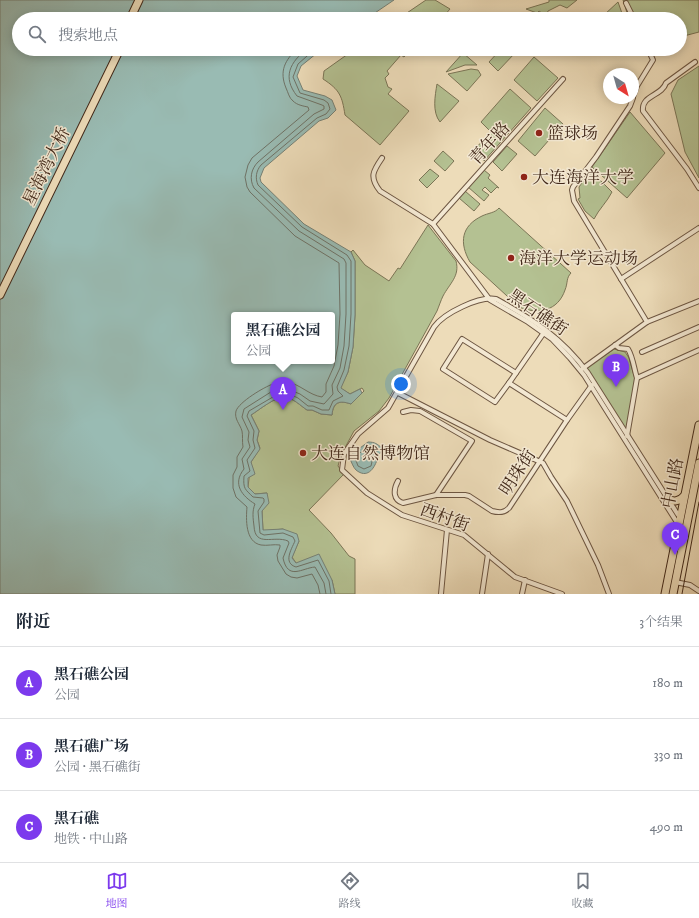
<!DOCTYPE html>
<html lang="zh">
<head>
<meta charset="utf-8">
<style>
  :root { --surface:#fff; --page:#f2f2f3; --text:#1f2937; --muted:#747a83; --line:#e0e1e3; --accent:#7c3aed }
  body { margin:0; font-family:"IM FELL DW Pica","Noto Serif SC",serif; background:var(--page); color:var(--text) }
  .compass { position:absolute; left:603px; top:68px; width:36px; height:36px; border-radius:50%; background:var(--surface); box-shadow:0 2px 10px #0003; rotate:143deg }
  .you { position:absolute; left:401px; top:384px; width:14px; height:14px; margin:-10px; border:3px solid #fff; border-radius:50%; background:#1a73e8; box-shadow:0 0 0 6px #1a73e833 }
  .badge { display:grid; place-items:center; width:26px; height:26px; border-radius:50%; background:var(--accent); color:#fff; font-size:13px; font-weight:700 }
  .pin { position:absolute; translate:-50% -33px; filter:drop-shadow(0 1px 2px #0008) }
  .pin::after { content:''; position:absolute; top:21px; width:14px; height:12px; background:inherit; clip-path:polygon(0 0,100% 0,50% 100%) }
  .popup { position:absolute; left:231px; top:312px; width:104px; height:52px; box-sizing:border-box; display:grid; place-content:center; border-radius:4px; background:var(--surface); filter:drop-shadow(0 1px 3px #0005); font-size:13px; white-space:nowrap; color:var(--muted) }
  .popup b { font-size:15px; color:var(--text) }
  .popup::after { content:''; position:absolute; left:50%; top:100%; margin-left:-8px; border:8px solid transparent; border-top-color:var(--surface) }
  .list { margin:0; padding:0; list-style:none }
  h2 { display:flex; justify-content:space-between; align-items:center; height:52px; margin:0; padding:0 16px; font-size:17px }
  h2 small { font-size:13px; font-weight:400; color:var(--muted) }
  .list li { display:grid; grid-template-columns:26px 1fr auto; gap:12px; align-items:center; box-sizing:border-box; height:72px; padding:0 16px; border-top:1px solid var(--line) }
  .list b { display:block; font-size:15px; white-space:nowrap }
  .list p { margin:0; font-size:13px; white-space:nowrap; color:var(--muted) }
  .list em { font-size:13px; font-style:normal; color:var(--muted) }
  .icon { flex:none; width:22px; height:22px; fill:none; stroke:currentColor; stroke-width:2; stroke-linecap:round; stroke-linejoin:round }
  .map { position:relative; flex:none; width:699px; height:594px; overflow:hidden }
  .search { position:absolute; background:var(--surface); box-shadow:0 2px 10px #0003; left:12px; right:12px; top:12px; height:44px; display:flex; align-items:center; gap:10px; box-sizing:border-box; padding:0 14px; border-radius:22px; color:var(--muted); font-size:15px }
  .sheet { height:268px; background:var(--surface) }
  nav { display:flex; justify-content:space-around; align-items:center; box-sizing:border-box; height:56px; border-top:1px solid var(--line); background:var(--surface); font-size:11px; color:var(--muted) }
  nav a { display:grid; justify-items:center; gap:2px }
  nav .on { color:var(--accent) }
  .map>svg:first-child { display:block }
  .green { fill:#b4c192; stroke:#7b7556 }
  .water { fill:#99bbb3; stroke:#768176; fill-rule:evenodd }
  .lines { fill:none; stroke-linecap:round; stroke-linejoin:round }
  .shore { stroke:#6e7266; stroke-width:1 }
  .minor-casing { stroke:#6d5642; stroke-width:6 }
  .trunk-casing { stroke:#42291a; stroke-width:9 }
  .minor { stroke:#f3e8d2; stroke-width:4 }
  .trunk { stroke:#eddcb9; stroke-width:7 }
  .tram { stroke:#42291a; stroke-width:1 }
  .poi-dot { fill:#8f2418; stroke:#f3e8d2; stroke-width:1.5 }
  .labels { text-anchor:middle; stroke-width:3; stroke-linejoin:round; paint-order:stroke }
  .poi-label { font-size:17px; fill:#42291a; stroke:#f3e8d2; text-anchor:start }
  .street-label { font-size:17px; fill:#42291a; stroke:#f3e8d2 }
</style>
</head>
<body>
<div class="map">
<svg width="699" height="594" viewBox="0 0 699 594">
  <rect width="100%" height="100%" fill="#eddcb9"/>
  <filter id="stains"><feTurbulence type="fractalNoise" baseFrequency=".005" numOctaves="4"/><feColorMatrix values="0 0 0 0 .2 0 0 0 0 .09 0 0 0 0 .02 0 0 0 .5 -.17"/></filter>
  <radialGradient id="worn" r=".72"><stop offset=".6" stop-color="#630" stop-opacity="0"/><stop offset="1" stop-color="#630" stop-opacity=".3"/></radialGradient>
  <!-- green -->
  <g class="green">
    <polygon points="426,0 435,0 450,9 444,16 442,15 439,19 398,19"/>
    <polygon points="549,0 577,0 567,8 560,5 548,11 546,16 539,11 537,13 526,9 549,2"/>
    <polygon points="623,0 699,0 699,32 680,37 680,19 629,19"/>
    <polygon points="618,2 624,19 608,19 604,15"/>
    <path d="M355,49H411L404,57L401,55L387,71L389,74L385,78L388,87L392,89L388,94L409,111L380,145L345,115C342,96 340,90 323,79L324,71Z"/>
    <polygon points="501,49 510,49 515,53 498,71 489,62"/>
    <polygon points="463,53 477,65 465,65 446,72"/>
    <polygon points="534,57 558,78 537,101 514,80"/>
    <polygon points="699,66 699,178 685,152 671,94 678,80"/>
    <polygon points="471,69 478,70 481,75 467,91 448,74"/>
    <path d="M437,84L459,101L440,122C432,112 435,96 437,84Z"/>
    <polygon points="510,89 531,108 484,161 473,151 491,132 481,122"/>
    <polygon points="545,108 563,124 535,156 518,141"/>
    <polygon points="630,112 665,153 627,198 592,167"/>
    <polygon points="507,146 517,154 502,171 493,162"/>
    <polygon points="443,151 454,161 445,171 434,161"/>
    <polygon points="430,169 439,176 427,188 419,180"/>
    <polygon points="484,170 490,175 488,178 499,188 497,187 491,193 485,187 482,190 489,195 484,201 468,187"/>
    <path d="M593,173L612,192C607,202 599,209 594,219L585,211L578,199L580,198L579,187L586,177Z"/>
    <polygon points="465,191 480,204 474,211 459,198"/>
    <path d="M499,208L571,273C566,278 568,283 565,290C558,311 538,315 519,307L470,262C459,243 461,226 482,216C488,213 495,213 499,208Z"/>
    <path d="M428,225L456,261C460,276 450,283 443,296C441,300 439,306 437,311L389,398L379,411L354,431L341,455L338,466L344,474L309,510L331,533L349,556L355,559V594H335L332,580L296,563L292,557L299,541L283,529L263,531L262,511L267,493L255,494L248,487L251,462L260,448L257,440L259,431L251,415C259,410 276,396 285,397C293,398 301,406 307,410H312L321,414L332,415C333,402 340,400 351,404L364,391L362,388L350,394L340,388L348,372L353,347L355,315V261L351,252L353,250L365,265L389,281L398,268L400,269Z"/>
    <polygon points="614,349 625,352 629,358 635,379 627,433 586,368"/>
  </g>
  <!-- water -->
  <g class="water">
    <path d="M0,0H394L366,19H19V49H322L301,66L297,76L303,90L325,96L332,100L336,110L328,118L319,121L264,168L260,178L261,182L304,224L351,252L355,261V315L353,347L348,372L341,388L350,394L360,389L362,393L351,404C339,400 333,402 332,415L321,414L312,410H307C301,406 293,398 285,397C276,396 259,410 251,415L259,431L257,440L260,449L251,462L255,474L248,478V487L255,494L267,493L269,503L262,511L263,530L283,529L297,534L299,541L292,558L296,563L319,554L332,580L335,594H0ZM234,315H332V361H234Z"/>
    <path d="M368,442C375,442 377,444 382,448C381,453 378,456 377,460C374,469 367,479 356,470C353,467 352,463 350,459L352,454Z"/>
  </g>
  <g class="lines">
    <!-- shore -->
    <g class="shore">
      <path d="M297,49C285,60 279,71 286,88C288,92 289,98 293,101C297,105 303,106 308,107L309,110L252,158L248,165L245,177L247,187L250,192L295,236L339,263L340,314L338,345L334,366L326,384V392L322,397C309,395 301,385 288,382C284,382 277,382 273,384C264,387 239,402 236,411C234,419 240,424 242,431C243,436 242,441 243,447L237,457V467L233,475V488L236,497L247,507C246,519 245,542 261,545C267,546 274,544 280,545V547L277,555L278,561L286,574L291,577L297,578L312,574L318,585L320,594"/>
      <path d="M307,49C290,62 282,77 297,96L322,105L324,106V109L314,114L258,162C251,169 249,179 254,188L299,231L344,259L346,263V314L344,346L340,368L332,385L333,394L324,404L310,401L300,394L285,388L274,390L244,409L242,417L249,432L248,440L250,447L242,459L244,469C232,484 242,496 255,504C252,511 253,518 254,526C255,548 274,535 288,541L289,543L283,558C288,581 302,568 315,567L324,583L326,594"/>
      <path d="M315,49L298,64L293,77L300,93L324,100L328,103L330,109L326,114L317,118L261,165C256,171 255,178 258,185L302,227L347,255L351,261V314L349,346L344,370L337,387L338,391L343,396L333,401L329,410H322L313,406H308L298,398L287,393L278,394L249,411L247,416L254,431L253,440L255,448L247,460L250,471L244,476C243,489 245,489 253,497L263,498L264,499V502L258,511L260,533L264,535L283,533L293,537L295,541C291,550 283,563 296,567L318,560L329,581L331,594"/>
      <polygon points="368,446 374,447 377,451 373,457 371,466 364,469 358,466 355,458"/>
    </g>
    <!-- minor casing -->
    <g class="minor-casing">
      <g id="minor">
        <polyline points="626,3 634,19"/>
        <path d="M695,62L666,83C662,96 641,95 643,111L687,169L699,188"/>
        <polyline points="633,97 637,86 653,60 648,49"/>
        <polyline points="633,98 630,106 596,157 573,187 572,190 574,201 647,322"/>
        <path d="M382,158C373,171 369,177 380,191L433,224L490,300L528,322L552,339L570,358L584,375L678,524"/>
        <polyline points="433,224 563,79"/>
        <polyline points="621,279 699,228"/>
        <polyline points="545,331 509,383 567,420"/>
        <path d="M615,345L619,348L628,349C633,357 634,369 637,378L699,350"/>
        <polyline points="642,352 699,327"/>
        <polyline points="582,369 647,322 699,301"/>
        <polyline points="509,383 495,402 443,369 462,339 516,373"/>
        <polyline points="398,393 490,440 543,463 551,477 567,501 598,565 609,594"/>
        <polyline points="403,412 411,410 420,411 472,441 436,495"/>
        <polyline points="627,436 637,378"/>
        <path d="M398,481C393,490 393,500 403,503L436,495H465L469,496L492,511C499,513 504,513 509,508L567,420L592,385"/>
        <polyline points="675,582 690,585 699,591"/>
        <polyline points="441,594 447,530"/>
        <polyline points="482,594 488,554"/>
        <polyline points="522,594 525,580"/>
        <path d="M562,594L515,577L464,535L402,515L367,493L342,470L344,454L358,434L388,408L434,327C444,313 479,296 496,299C534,320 561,337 588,373L680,518"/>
      </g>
    </g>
    <!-- trunk casing -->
    <g class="trunk-casing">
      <g id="trunk">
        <polyline points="130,19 139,0"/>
        <polyline points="0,295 120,49"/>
        <path d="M667,498C673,503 680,501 684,496"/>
        <polyline points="665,594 699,425"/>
        <polyline points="673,594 699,463"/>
      </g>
    </g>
    <!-- minor -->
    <use href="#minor" class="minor"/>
    <!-- trunk -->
    <use href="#trunk" class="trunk"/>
    <!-- tram -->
    <polyline class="tram" points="682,594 699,502"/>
  </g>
  <!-- markers -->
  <g class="poi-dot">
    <circle cx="539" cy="133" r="4"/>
    <circle cx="524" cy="177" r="4"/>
    <circle cx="511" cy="258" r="4"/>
    <circle cx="303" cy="453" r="4"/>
  </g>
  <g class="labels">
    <!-- poi labels -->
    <g class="poi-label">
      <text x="547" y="139">篮球场</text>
      <text x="532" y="183">大连海洋大学</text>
      <text x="519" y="264">海洋大学运动场</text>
      <text x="311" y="459">大连自然博物馆</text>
    </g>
    <!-- street labels -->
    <g class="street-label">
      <text transform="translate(489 143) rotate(-48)" y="6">青年路</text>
      <text transform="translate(46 166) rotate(-64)" y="6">星海湾大桥</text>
      <text transform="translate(538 312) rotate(34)" y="6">黑石礁街</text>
      <text transform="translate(517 472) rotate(-57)" y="6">明珠街</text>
      <text transform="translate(672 483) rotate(-79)" y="6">中山路</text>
      <text transform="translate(445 517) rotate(20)" y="6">西村街</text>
    </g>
  </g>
  <rect width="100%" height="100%" filter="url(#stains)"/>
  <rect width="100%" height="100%" fill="url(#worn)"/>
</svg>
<svg class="compass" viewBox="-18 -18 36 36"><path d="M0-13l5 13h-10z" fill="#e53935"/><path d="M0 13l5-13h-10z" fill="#747a83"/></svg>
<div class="you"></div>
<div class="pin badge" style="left:283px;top:410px">A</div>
<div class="popup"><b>黑石礁公园</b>公园</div>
<div class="pin badge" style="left:616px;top:387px">B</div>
<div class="pin badge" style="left:675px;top:555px">C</div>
<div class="search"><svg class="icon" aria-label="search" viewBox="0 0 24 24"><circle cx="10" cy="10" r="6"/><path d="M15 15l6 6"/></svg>搜索地点</div>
</div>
<section class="sheet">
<h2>附近<small>3个结果</small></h2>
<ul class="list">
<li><span class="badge">A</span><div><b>黑石礁公园</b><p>公园</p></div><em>180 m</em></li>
<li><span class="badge">B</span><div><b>黑石礁广场</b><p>公园 · 黑石礁街</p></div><em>330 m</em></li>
<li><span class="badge">C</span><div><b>黑石礁</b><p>地铁 · 中山路</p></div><em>490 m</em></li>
</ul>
</section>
<nav>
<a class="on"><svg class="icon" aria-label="map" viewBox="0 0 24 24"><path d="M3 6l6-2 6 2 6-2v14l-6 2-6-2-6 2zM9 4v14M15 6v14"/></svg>地图</a>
<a><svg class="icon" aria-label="directions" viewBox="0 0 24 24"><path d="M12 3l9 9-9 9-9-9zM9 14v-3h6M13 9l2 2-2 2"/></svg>路线</a>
<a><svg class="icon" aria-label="saved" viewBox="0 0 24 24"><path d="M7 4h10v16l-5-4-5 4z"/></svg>收藏</a>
</nav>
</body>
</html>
